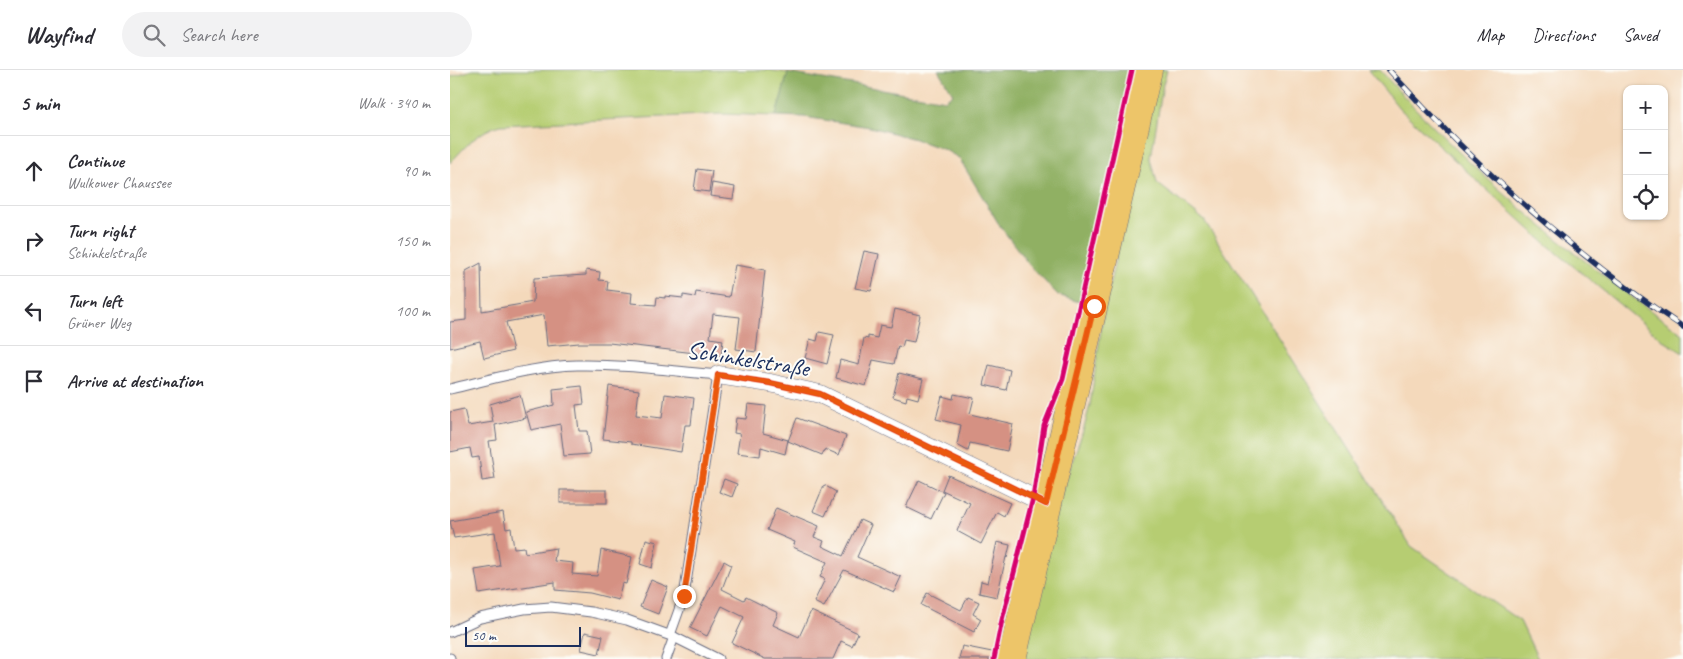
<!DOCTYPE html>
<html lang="en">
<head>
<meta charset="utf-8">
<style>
  :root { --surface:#fff; --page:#f2f2f3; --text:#2b2b33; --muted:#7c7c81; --line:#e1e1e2 }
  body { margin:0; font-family:Caveat,sans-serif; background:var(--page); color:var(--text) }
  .controls { position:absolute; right:15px; top:15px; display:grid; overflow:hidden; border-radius:10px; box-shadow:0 1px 4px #0004 }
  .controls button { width:45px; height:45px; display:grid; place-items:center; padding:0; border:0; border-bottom:1px solid var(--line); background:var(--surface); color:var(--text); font:25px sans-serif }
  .scale { position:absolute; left:15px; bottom:12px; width:116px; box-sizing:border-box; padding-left:5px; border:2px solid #1b2f5e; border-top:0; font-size:14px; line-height:18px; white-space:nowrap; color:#1b2f5e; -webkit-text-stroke:4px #fdfcf7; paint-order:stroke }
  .stop { position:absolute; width:15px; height:15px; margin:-11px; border:4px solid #ea580c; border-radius:50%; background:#fff }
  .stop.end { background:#ea580c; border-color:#fff; box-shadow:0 1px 5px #0008 }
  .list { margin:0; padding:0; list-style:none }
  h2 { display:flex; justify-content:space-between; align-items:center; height:65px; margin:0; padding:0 20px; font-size:21px }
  h2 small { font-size:16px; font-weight:400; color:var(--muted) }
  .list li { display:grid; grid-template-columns:32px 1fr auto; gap:15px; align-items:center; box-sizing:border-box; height:70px; padding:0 20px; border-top:1px solid var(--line) }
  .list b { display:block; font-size:19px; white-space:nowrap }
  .list p { margin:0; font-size:16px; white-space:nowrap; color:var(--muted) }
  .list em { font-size:16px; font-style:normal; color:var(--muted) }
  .icon { flex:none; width:28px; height:28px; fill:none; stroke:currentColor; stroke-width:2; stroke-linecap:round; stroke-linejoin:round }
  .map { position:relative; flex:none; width:1233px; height:589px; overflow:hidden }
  header { display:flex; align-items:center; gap:30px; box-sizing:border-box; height:70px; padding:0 25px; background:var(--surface); border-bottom:1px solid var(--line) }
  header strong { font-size:24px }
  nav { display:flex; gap:28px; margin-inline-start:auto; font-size:18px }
  .search { width:350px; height:45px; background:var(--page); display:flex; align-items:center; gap:12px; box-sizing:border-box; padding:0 18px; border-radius:28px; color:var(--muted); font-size:19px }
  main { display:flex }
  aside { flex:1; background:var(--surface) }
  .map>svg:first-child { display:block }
  .green { fill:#b6cd72; stroke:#687e68 }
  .forest { fill:#90b064; stroke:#567061 }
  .building { fill:#d59183 }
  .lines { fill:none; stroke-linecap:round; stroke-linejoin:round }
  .lane-casing { stroke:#676a7f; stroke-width:11 }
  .street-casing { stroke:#676a7f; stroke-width:19 }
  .primary-casing { stroke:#676a7f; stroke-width:29 }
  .lane { stroke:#fff; stroke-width:9 }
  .street { stroke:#fff; stroke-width:18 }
  .primary { stroke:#edc569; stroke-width:28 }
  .rail-casing { stroke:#1b2f5e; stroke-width:5.5 }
  .rail { stroke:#fdfcf7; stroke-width:4; stroke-dasharray:11; stroke-linecap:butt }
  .cycleway-casing { stroke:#fdfcf7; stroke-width:8 }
  .cycleway { stroke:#d6006c; stroke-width:5 }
  .route { stroke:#ea580c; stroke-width:6 }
  .labels { text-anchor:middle; stroke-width:4; stroke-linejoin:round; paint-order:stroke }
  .street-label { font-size:25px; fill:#1b2f5e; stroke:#fdfcf7 }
</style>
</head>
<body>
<header>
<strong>Wayfind</strong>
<div class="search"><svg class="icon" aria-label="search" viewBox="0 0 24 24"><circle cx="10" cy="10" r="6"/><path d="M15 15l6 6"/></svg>Search here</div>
<nav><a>Map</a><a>Directions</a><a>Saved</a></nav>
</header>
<main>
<aside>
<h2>5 min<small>Walk · 340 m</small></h2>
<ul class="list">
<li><svg class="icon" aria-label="ahead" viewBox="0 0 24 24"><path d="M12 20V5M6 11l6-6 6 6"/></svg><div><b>Continue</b><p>Wulkower Chaussee</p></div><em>90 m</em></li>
<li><svg class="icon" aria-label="right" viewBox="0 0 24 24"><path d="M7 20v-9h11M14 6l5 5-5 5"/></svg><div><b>Turn right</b><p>Schinkelstraße</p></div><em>150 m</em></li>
<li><svg class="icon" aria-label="left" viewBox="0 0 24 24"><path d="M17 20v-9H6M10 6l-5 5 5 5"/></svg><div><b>Turn left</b><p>Grüner Weg</p></div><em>100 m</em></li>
<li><svg class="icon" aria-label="arrive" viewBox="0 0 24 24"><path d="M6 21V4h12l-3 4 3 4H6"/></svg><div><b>Arrive at destination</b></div></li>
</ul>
</aside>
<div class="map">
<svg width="1233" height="589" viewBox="0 0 1233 589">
  <rect width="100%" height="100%" fill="#fdfcf7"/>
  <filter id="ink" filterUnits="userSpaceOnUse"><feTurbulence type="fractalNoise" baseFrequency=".02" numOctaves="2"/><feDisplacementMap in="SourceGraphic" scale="10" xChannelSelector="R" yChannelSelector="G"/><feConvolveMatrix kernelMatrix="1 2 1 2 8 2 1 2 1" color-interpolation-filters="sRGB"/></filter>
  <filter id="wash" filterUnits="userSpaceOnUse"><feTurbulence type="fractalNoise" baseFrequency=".0096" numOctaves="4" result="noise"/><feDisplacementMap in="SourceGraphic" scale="20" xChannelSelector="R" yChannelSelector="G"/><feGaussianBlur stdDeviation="1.12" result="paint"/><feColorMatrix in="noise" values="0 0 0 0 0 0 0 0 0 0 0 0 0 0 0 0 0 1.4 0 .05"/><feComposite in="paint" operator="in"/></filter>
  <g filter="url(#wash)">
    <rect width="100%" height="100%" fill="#f4d9bb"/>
    <!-- green -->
    <g class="green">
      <path d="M22,0H317L338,3L326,46L272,44L51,55C29,60 15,77 0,93V7Z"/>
      <polygon points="708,0 717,0 713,14 701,88 707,113 754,150 961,476 1070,551 1088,589 568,589 606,438 634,358 640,335 654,240"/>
      <path d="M918,0H930C1019,101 1123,186 1233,264V283L1214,271L1094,172L1022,106L950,39Z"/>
    </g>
    <!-- forest -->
    <polygon class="forest" points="488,0 686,0 635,234 608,225 580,196 550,156 509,88 495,80 465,69 420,57 354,47 326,46 338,3 495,30 503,24"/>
    <g id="blocks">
      <!-- building -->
      <g class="building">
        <polygon points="247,99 262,101 259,122 244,120"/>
        <polygon points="262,113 285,117 283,129 260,126"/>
        <polygon points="414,181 429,184 421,221 405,218"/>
        <polygon points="31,193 32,241 83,232 84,208 136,205 136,200 150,202 149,210 158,211 157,220 182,223 181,233 206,235 207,227 215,228 215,226 233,228 233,225 245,227 246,222 279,227 285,195 315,200 306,282 286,279 290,247 263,244 260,268 273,270 271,286 159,273 129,273 97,276 94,245 56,252 63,281 34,288 30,271 0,278 0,252 16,250 16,201"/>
        <polygon points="445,239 470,245 464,272 454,270 452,277 448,276 444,294 423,290 416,316 386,308 390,290 409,295 414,268 418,269 418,266 427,268 430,255 441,257"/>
        <polygon points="369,262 384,265 377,294 355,288 360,269 367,271"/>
        <polygon points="539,295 560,300 556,320 534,315"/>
        <polygon points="449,303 473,309 468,329 457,326 456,331 443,327"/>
        <polygon points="132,316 134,334 126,335 129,361 137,361 140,384 114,386 110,354 81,360 76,342 104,335 103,319"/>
        <polygon points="159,316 189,320 186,345 212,348 215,324 244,328 241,355 235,355 231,382 181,374 181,372 153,369"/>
        <polygon points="504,324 524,328 520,344 563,354 557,381 520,373 518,381 507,375 511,355 486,349 492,326 503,329"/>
        <polygon points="70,325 76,348 45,355 47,370 39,371 45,409 32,411 29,387 22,388 20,378 0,382 0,342 14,339 18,356 43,352 40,334"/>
        <polygon points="298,334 316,336 313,363 338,370 335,384 311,377 310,386 287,383 290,364 284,363 286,348 296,349"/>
        <polygon points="347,348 396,366 389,385 375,379 372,385 338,371"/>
        <polygon points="498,405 560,433 554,446 547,442 531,474 507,461 520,433 492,420"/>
        <polygon points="274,409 287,414 282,427 269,422"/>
        <polygon points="469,410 494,422 481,449 456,437"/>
        <polygon points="374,415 386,422 375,446 363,441"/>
        <rect x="110" y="420" width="47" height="13"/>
        <polygon points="326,438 369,456 364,467 374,471 372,476 393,486 410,450 421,455 407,487 451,507 444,522 394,500 374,537 364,532 375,509 370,507 377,492 343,477 345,472 317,460"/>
        <polygon points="53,442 56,459 61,458 64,478 74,477 75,483 106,478 104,491 123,493 122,504 147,506 151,480 182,487 176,514 172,513 168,530 140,523 105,520 105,512 29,524 25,500 50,496 45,462 4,468 0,451"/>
        <polygon points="196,469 207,472 202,498 190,494"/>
        <polygon points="547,472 560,475 557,488 556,487 547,527 529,523 531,511 538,513"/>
        <polygon points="274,491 281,495 272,519 294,530 296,527 328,543 323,555 349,567 361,541 408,563 402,576 391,571 383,589 315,589 282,573 294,547 272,536 257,566 240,558"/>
        <polygon points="201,510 218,517 208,544 190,537"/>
        <polygon points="477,523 511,540 518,527 529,532 523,544 531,549 524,562 471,535"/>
        <polygon points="135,562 153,566 149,584 131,580"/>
        <polygon points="512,576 547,583 547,589 509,589"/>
      </g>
    </g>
  </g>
  <g filter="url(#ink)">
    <use href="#blocks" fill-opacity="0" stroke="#676a7f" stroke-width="1"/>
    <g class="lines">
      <!-- lane casing -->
      <g class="lane-casing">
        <g id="lane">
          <path d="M0,319C42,309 84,296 127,295C174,294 221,301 268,305L234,526L220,565"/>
          <polyline points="0,562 30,548 74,539 101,537 141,542 177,550 224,567 268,589"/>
          <polyline points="0,588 0,589"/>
          <polyline points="216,589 224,567"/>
        </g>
      </g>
      <!-- street casing -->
      <g class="street-casing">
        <polyline id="street" points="268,305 320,313 370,324 596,434"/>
      </g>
      <!-- primary casing -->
      <g class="primary-casing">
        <polyline id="primary" points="562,589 698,0"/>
      </g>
      <!-- lane -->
      <use href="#lane" class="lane"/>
      <!-- street -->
      <use href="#street" class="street"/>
      <!-- primary -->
      <use href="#primary" class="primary"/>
      <!-- rail casing -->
      <g class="rail-casing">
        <path id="rail" d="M939,0C1025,96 1126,186 1233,257"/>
      </g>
      <!-- rail -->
      <use href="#rail" class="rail"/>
      <!-- cycleway casing -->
      <g class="cycleway-casing">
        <g id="cycleway">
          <polyline points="268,305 320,313 370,324 596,434"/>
          <polyline points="544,589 552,550 583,428 594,356 613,309 682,0"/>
        </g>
      </g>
      <!-- cycleway -->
      <use href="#cycleway" class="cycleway"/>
    </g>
  </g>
  <g class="lines" filter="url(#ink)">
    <!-- route -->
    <polyline class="route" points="234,526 268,305 320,313 370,324 596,434 644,236"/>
  </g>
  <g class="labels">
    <!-- street labels -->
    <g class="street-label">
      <text transform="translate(298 288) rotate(9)" y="9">Schinkelstraße</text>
    </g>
  </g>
</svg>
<div class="controls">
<button>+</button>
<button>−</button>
<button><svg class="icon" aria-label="locate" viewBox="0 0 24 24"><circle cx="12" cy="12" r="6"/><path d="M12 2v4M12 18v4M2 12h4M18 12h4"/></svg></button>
</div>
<div class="scale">50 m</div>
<div class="stop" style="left:644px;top:236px"></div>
<div class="stop end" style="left:234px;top:526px"></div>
</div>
</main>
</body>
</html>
